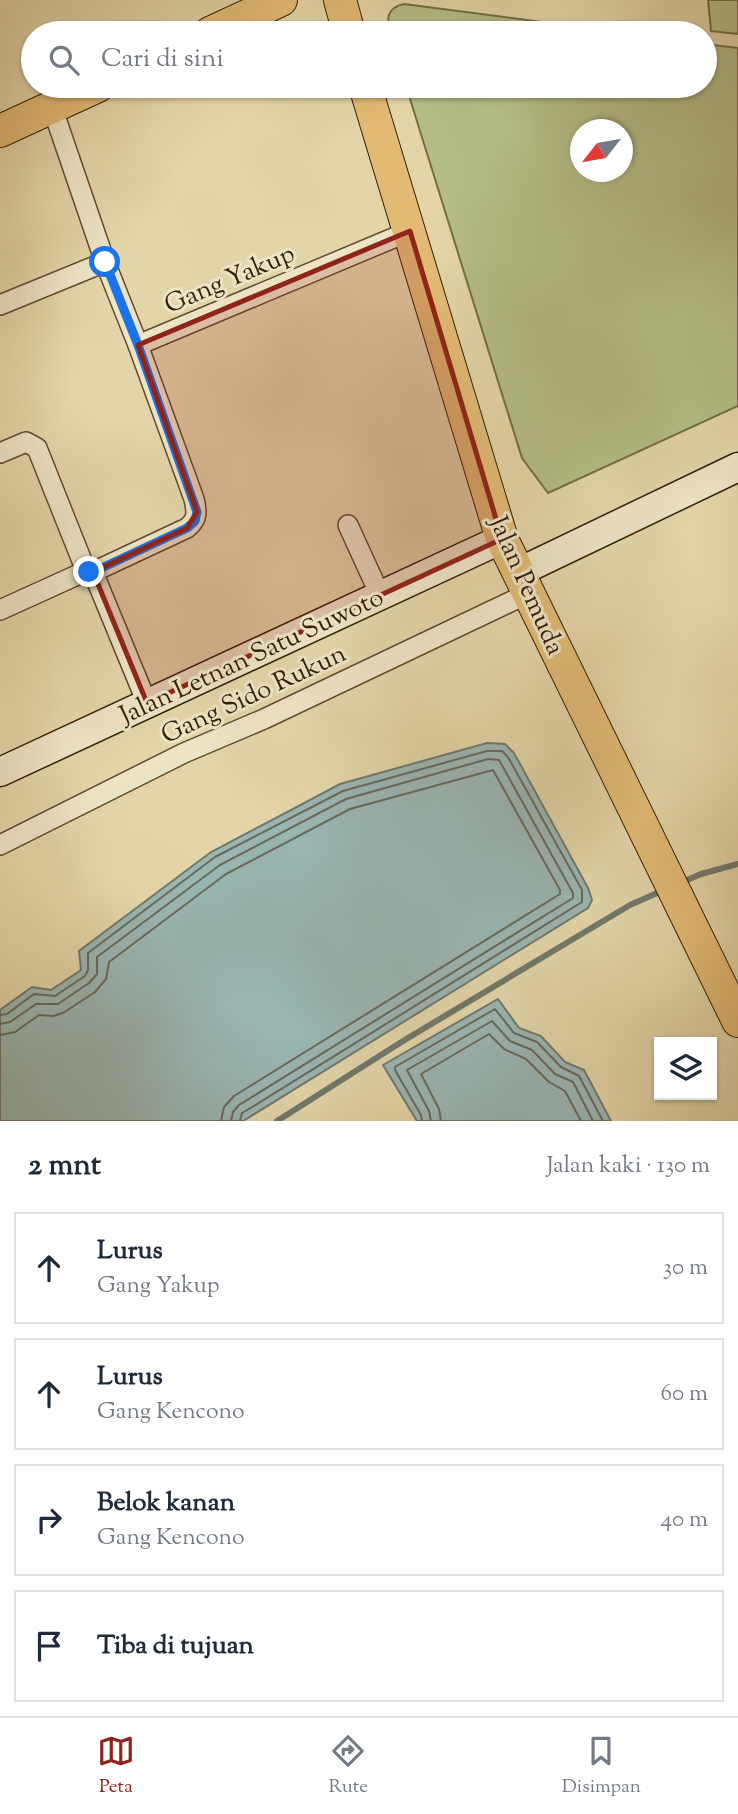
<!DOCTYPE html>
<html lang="id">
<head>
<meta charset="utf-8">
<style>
  :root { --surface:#fff; --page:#f6f6f7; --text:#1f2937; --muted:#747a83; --line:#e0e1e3; --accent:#8f2418 }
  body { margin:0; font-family:"Sorts Mill Goudy",serif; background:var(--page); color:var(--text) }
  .controls { position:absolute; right:21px; bottom:21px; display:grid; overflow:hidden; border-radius:0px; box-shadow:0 2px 5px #0004 }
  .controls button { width:63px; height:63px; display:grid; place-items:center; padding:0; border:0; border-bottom:2px solid var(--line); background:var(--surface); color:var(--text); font:35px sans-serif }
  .compass { position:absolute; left:570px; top:119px; width:63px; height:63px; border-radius:50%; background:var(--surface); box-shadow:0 2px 5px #0004; rotate:239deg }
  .stop { position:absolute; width:21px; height:21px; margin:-16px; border:5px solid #1a73e8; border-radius:50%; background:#fff }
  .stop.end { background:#1a73e8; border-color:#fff; box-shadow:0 2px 7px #0008 }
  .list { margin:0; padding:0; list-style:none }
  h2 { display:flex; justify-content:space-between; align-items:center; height:91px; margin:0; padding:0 28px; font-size:30px }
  h2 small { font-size:23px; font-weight:400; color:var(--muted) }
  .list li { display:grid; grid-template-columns:46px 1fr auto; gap:21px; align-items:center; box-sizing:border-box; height:112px; margin:0 14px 14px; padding:0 14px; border:2px solid var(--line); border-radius:0px }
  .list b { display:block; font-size:26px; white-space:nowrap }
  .list p { margin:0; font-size:23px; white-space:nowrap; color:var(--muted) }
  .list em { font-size:23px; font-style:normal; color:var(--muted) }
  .icon { flex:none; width:38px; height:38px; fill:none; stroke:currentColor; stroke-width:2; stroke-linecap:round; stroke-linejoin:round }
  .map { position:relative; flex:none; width:738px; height:1121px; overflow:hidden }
  .search { position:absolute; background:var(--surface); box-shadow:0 2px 5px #0004; left:21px; right:21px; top:21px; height:77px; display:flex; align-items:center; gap:18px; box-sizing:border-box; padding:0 24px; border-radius:38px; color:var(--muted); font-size:26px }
  .sheet { height:595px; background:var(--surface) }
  nav { display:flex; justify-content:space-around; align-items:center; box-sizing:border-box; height:98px; border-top:2px solid var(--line); background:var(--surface); font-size:19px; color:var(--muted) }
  nav a { display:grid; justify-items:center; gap:4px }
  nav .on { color:var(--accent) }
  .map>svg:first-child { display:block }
  .green { fill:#b4bd87; stroke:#746d46; stroke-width:2; fill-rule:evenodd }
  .water { fill:#9ab6b3; stroke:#71796d; stroke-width:2 }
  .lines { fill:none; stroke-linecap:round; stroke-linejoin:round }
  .shore { stroke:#676a5c; stroke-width:2 }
  .stream { stroke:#71796d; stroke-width:6 }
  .street-casing { stroke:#604b2e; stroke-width:22 }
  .secondary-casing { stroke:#341d05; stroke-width:31 }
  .primary-casing { stroke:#341d05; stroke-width:34 }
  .street { stroke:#ede4c6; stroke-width:19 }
  .secondary { stroke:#ede4c6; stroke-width:28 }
  .primary { stroke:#e2ba74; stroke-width:32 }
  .route { stroke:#1a73e8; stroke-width:9 }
  .marked { fill:#8f2418; fill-opacity:0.2; stroke:#8f2418; stroke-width:5; stroke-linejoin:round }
  .labels { text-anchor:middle; stroke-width:6; stroke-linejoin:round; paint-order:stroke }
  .street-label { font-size:26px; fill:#341d05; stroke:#ede4c6 }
</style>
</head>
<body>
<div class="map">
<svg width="738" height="1121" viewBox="0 0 738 1121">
  <rect width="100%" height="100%" fill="#e3d5a8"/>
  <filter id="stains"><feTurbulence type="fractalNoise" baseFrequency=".00286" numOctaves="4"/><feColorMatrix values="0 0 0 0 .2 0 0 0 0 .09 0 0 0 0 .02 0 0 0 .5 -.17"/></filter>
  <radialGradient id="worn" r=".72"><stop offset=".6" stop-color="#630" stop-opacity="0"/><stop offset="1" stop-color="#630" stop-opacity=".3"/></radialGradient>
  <!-- green -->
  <g class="green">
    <polygon points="708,0 738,0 738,34 711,31"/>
    <path d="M404,4L626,33H390C387,18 386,8 404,4Z"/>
    <path d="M705,44L738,48V406L548,493L522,458L406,86H705ZM580,130H622V172H580Z"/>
  </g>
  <!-- water -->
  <g class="water">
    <polygon points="487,743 505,744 514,753 588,888 592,900 588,908 243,1121 0,1121 0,1010 32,987 51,990 81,970 79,951 211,852 293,809 340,784"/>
    <polygon points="498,999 519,1028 541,1036 565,1062 584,1070 611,1121 417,1121 383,1065"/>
  </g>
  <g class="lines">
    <!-- shore -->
    <g class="shore">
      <polyline points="0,1015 7,1014 34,994 55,996 85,976 88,970 88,953 215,857 343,791 487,751 502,751 508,757 582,890 582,902 254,1106 242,1113 240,1121"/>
      <polyline points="0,1024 10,1022 36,1004 58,1004 89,983 97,974 97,957 220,865 346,799 488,759 499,760 573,893 573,898 239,1105 233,1112 231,1121"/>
      <polyline points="0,1035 15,1032 39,1015 53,1016 63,1013 95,992 106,979 109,962 226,874 350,809 493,770 560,890 560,894 234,1096 224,1107 221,1121"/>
      <polyline points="422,1121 421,1115 395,1070 395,1067 495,1009 514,1033 537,1042 561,1067 579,1076 603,1121"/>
      <polyline points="431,1121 429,1111 407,1070 492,1021 510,1041 532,1050 555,1074 573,1082 593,1121"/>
      <polyline points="441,1121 439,1109 421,1074 489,1034 504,1049 526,1059 549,1082 565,1091 581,1121"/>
    </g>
    <!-- stream -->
    <g class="stream">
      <polyline points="680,883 701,874 738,864"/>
      <polyline points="277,1121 403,1041 630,905 664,890"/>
    </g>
    <!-- street casing -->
    <g class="street-casing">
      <g id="street">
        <polyline points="0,305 105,262"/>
        <polyline points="138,345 410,231"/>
        <polyline points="0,453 26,442 37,448 86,571"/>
        <polyline points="348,525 380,595"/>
        <polyline points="93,572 147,703"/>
        <path d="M0,610L86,571L93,572L187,528C198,519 197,512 194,499L138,345L105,262L52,107"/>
        <polyline points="0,845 184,753 264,719 529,593"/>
      </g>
    </g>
    <!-- secondary casing -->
    <g class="secondary-casing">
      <g id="secondary">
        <polyline points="519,572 738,467"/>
        <polyline points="0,772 502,539"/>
      </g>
    </g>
    <!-- primary casing -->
    <g class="primary-casing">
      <g id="primary">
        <polyline points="340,0 349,33"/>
        <polyline points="210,33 281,0"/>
        <polyline points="365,86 502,539 738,1021"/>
        <polyline points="0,131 98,86"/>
      </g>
    </g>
    <!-- street -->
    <use href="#street" class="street"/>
    <!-- secondary -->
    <use href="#secondary" class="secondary"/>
    <!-- primary -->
    <use href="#primary" class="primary"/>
  </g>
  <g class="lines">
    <!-- route -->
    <polyline class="route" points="89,572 93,572 187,528 195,521 197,512 138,345 105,262"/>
  </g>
  <!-- marked area -->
  <path class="marked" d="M410,231L502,539L147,703L93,572L187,528L197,512L138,345Z"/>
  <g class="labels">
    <!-- street labels -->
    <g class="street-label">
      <text transform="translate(229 278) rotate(-23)" y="9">Gang Yakup</text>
      <text transform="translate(528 585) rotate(66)" y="9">Jalan Pemuda</text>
      <text transform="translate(251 655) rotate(-25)" y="9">Jalan Letnan Satu Suwoto</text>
      <text transform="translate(253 693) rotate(-25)" y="9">Gang Sido Rukun</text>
    </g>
  </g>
  <rect width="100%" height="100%" filter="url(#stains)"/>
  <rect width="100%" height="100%" fill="url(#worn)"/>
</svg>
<div class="controls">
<button><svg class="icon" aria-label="layers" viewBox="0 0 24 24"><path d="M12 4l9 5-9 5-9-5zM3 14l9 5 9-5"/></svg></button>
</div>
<svg class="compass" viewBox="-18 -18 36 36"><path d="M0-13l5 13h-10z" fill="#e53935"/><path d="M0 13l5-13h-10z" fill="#747a83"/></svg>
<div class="stop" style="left:105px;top:262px"></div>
<div class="stop end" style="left:89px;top:572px"></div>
<div class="search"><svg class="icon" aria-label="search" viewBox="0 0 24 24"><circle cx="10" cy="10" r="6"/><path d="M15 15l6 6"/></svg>Cari di sini</div>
</div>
<section class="sheet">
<h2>2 mnt<small>Jalan kaki · 130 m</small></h2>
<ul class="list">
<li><svg class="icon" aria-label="ahead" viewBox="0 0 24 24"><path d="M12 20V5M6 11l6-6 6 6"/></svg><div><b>Lurus</b><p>Gang Yakup</p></div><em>30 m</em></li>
<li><svg class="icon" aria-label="ahead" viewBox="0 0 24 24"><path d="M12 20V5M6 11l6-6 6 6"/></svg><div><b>Lurus</b><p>Gang Kencono</p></div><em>60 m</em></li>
<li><svg class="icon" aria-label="right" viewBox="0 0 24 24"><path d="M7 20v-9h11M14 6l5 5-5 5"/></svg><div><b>Belok kanan</b><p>Gang Kencono</p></div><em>40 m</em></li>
<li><svg class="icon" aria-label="arrive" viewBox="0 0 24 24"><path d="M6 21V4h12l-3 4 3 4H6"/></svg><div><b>Tiba di tujuan</b></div></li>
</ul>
</section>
<nav>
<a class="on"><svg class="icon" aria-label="map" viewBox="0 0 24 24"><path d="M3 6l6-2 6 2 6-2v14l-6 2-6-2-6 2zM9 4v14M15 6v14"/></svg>Peta</a>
<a><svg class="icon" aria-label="directions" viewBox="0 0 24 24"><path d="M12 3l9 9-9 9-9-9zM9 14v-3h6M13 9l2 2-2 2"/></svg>Rute</a>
<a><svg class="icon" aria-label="saved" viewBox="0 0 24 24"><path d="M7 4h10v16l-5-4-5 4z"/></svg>Disimpan</a>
</nav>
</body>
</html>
